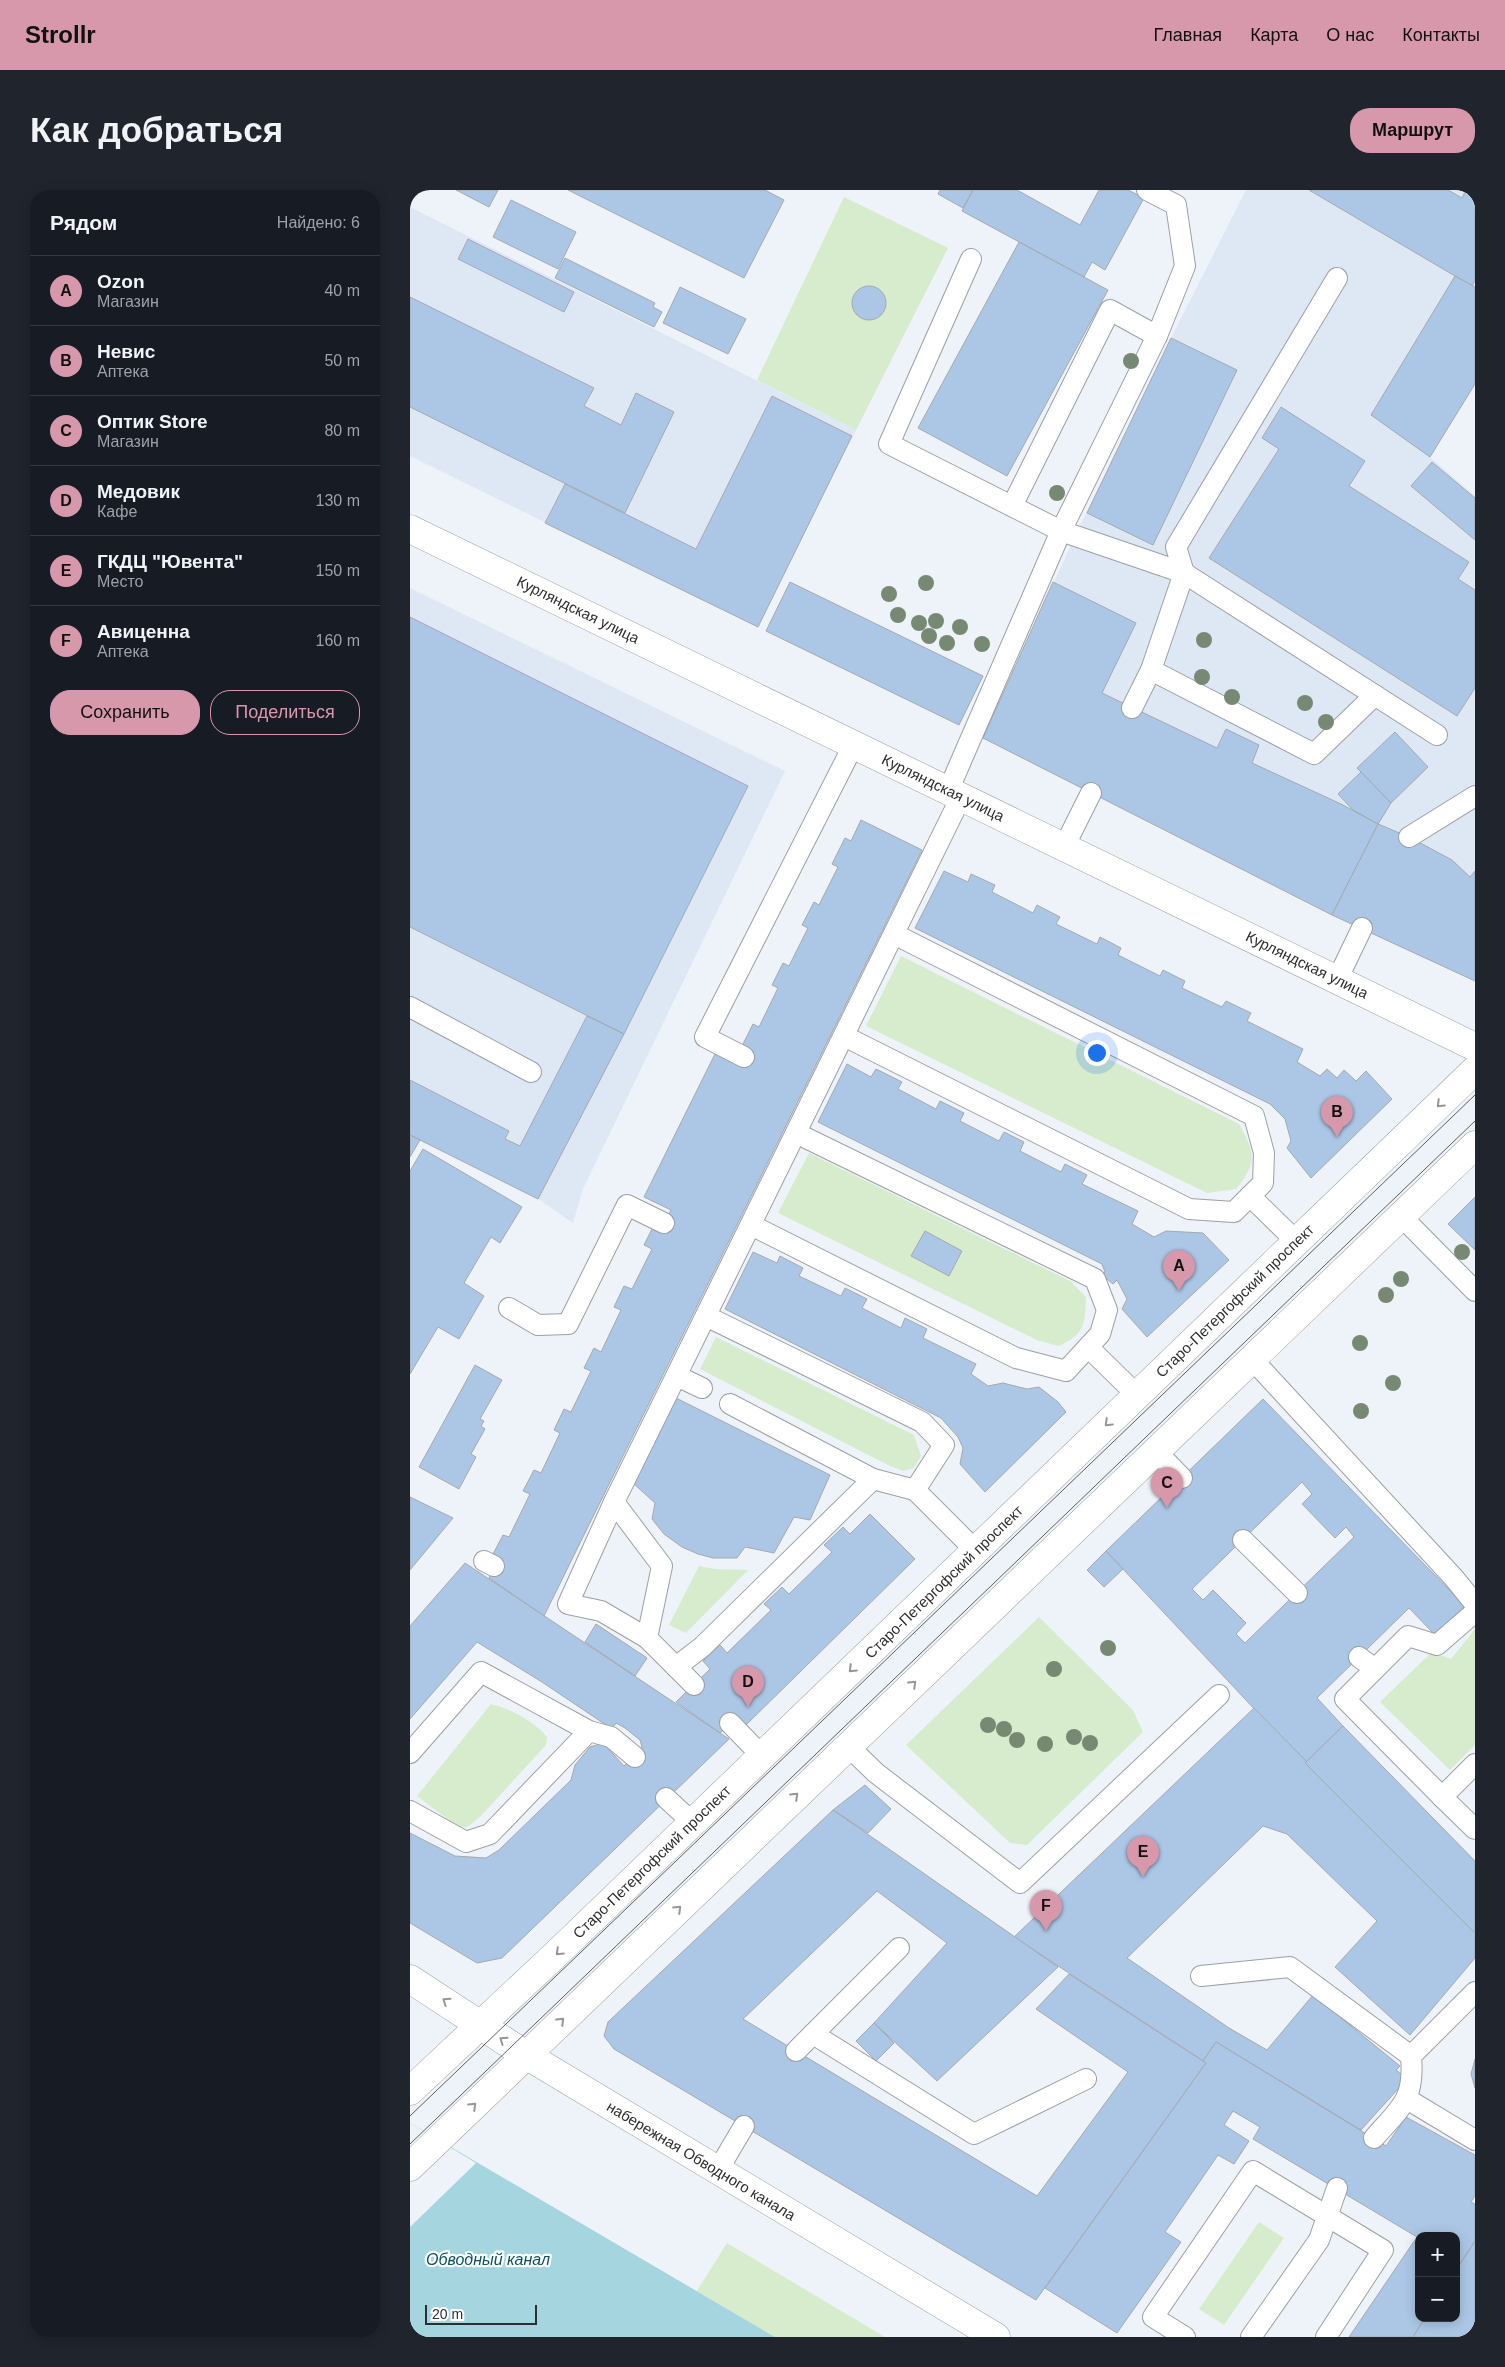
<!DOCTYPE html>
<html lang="ru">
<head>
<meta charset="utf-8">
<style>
  :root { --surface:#171b24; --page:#20242c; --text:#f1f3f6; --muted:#9ea1a6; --line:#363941; --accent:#d898ab }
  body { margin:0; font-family:Helvetica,sans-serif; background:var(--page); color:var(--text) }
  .controls { position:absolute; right:15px; bottom:15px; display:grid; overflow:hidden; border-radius:10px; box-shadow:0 2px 12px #0003 }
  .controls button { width:45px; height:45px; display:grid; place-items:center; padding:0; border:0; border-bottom:1px solid var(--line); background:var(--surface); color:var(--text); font:25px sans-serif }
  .scale { position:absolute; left:15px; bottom:12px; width:112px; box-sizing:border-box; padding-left:5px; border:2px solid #2c2e30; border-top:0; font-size:14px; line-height:18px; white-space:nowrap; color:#2c2e30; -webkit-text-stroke:4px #fff; paint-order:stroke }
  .you { position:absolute; left:686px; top:862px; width:18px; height:18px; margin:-12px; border:4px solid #fff; border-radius:50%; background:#1a73e8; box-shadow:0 0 0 8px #1a73e833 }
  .badge { display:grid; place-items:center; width:32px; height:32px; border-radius:50%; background:var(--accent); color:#111; font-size:16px; font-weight:700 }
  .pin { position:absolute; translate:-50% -41px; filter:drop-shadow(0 1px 2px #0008) }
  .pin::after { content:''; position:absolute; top:26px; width:18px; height:15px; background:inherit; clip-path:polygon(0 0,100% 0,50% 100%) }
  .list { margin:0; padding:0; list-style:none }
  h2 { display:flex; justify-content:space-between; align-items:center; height:65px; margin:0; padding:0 20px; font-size:21px }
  h2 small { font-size:16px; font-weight:400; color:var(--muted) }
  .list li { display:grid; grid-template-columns:32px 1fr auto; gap:15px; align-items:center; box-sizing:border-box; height:70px; padding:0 20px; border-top:1px solid var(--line) }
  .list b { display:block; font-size:19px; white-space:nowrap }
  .list p { margin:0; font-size:16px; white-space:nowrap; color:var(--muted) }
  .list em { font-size:16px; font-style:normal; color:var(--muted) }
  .actions { display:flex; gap:10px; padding:15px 20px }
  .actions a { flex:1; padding:11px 0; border:1px solid var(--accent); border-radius:20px; text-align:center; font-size:18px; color:var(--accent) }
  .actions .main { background:var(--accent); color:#111 }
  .map { position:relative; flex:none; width:1065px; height:2147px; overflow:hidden; border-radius:20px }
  header { display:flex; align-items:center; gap:30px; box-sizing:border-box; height:70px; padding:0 25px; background:var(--accent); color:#111 }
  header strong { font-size:24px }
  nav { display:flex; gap:28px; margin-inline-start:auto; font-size:18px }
  .intro { display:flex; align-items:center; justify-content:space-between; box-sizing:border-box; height:120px; padding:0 30px }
  h1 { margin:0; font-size:35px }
  .button { padding:12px 22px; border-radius:20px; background:var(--accent); color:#111; font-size:18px; font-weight:700 }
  main { display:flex; gap:30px; padding:0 30px }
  aside { flex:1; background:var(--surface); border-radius:20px; box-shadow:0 2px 12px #0003 }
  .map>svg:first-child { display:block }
  .built { fill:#dee8f4 }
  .green { fill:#d6eccc }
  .water { fill:#a5d5df }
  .pier { fill:#eef3f9 }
  .building { fill:#acc7e5; stroke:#a4a9ae; fill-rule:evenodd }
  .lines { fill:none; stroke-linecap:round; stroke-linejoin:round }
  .service-casing { stroke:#9ba0a5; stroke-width:22 }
  .minor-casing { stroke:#9ba0a5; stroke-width:29 }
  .tertiary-casing { stroke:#9ba0a5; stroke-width:29 }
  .primary-casing { stroke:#9ba0a5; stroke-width:29 }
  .service { stroke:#fff; stroke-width:20 }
  .minor { stroke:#fff; stroke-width:28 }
  .tertiary { stroke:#fff; stroke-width:28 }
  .primary { stroke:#fff; stroke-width:28 }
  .tram { stroke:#5d6063; stroke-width:1 }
  .tree { fill:#778972 }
  .oneway { stroke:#969698 }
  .labels { text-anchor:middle; stroke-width:4.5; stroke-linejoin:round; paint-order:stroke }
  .street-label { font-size:15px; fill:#2c2e30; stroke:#fff }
  .water-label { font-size:16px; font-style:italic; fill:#0f525e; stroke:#fff }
</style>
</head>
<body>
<header>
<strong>Strollr</strong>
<nav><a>Главная</a><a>Карта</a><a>О нас</a><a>Контакты</a></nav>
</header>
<div class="intro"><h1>Как добраться</h1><a class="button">Маршрут</a></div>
<main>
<aside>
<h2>Рядом<small>Найдено: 6</small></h2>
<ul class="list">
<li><span class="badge">A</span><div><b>Ozon</b><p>Магазин</p></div><em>40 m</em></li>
<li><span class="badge">B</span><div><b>Невис</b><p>Аптека</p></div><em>50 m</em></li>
<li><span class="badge">C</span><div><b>Оптик Store</b><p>Магазин</p></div><em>80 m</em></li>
<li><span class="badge">D</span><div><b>Медовик</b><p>Кафе</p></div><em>130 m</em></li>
<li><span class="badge">E</span><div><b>ГКДЦ &quot;Ювента&quot;</b><p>Место</p></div><em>150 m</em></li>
<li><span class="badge">F</span><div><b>Авиценна</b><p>Аптека</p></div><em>160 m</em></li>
</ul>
<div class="actions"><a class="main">Сохранить</a><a>Поделиться</a></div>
</aside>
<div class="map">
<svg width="1065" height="2147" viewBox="0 0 1065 2147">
  <rect width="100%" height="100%" fill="#eef3f9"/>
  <!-- built -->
  <g class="built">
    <polygon points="836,0 1065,0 1065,194 1020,267 1065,306 1065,791 573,548 665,346 761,148"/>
    <polygon points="0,17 446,240 348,437 0,266"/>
    <polygon points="0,398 375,581 173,999 163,1033 128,1009 0,945"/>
  </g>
  <!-- green -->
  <g class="green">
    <polygon points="434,7 538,58 446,240 347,190"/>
    <path d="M491,766L829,934C845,963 848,972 826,999L797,1003L456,836Z"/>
    <path d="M399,963L660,1091L676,1107C675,1134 675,1145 648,1156L627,1150L368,1023Z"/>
    <polygon points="306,1147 504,1245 511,1266 504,1278 493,1281 478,1275 290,1179"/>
    <polygon points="289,1376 305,1379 338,1380 276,1443 259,1435"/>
    <polygon points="629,1427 723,1520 733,1542 617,1655 600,1653 496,1555"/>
    <polygon points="1065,1439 1065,1555 1040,1580 970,1512 1022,1462 1041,1469"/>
    <path d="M81,1514C101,1519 124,1531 137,1547L136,1555L69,1628L57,1637H48L7,1606Z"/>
    <polygon points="849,2032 874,2048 814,2135 789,2119"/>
    <polygon points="317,2053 475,2147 365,2147 287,2101"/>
  </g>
  <!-- water -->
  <polygon class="water" points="0,1933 365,2147 3,2147 0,2145"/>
  <!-- pier -->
  <polygon class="pier" points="0,1933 66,1973 0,2037"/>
  <!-- building -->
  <g class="building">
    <polygon points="46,0 88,0 79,17"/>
    <polygon points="158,0 355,0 374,10 334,88"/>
    <polygon points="530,0 563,0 553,18 528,4"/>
    <polygon points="563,0 607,0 670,35 689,0 718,0 734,8 695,80 682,72 674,87 552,21"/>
    <polygon points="899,0 1038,0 1052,8 1056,0 1065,0 1065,91 1062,96 1045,86"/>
    <polygon points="101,10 166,42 148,79 83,47"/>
    <polygon points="58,49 164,102 154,122 48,69"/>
    <polygon points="609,52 698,100 597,286 508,238"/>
    <polygon points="155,68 245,113 243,117 252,122 244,137 145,88"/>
    <polygon points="1045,86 1065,97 1065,194 1020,267 961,225"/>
    <circle cx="459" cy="113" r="17"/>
    <polygon points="270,97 336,129 318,164 253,133"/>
    <polygon points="0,107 184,198 174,216 211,235 226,203 264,222 215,323 0,217"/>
    <polygon points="761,148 827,180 743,355 677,323"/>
    <polygon points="362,206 442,246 348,437 135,333 155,294 286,359"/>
    <polygon points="871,217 955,271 939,296 1059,372 1048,389 1065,400 1065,498 1047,526 799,368 869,259 852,248"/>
    <polygon points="1022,272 1065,308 1065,350 1001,296"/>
    <polygon points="380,392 573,486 549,535 356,441"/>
    <polygon points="643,392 726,433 692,503 807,558 816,539 849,555 842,573 931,614 968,634 922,725 573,548"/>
    <polygon points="0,427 338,596 214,844 0,737"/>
    <polygon points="985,542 1018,577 981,613 947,578"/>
    <polygon points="951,582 981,613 968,634 943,620 928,604"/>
    <polygon points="451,630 512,660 134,1426 79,1388 89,1367 83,1364 93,1345 99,1347 120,1304 113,1301 124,1280 131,1283 150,1243 144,1240 154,1219 161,1222 181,1181 174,1178 184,1158 191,1162 211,1120 204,1117 214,1096 222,1099 242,1059 234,1055 244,1035 252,1038 261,1020 234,1007 305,864 330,876 338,859 332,856 343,834 349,837 368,798 362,795 373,773 379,776 398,738 392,735 404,712 409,715 428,677 422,674 435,648 441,651"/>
    <polygon points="968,634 999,647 1042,670 1060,687 1065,681 1065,791 922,725"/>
    <polygon points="534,681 558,692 561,684 585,695 582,702 623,723 627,715 650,727 646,734 687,754 690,747 711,758 708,765 750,786 753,780 775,791 772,798 812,817 816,811 841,823 837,831 893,859 887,872 910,886 917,879 927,888 934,880 946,891 956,881 982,909 901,988 877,958 881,951 875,929 860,914 505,738"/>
    <polygon points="177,826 214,844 128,1009 0,945 0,890 99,941 95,949 110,956"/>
    <polygon points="437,874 461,887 466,879 492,892 488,899 526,919 530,911 554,923 550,931 589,951 594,942 614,952 610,961 651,982 655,974 677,985 672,994 728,1021 722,1034 744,1047 756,1041 793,1043 819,1070 737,1147 712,1119 717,1109 707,1090 703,1094 692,1085 695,1082 692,1074 408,932"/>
    <polygon points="0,945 10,950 0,967"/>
    <polygon points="13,959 112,1017 90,1053 81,1047 54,1093 74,1106 49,1149 28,1137 0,1184 0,981"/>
    <polygon points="1065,1007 1065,1060 1038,1034"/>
    <polygon points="515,1041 552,1061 539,1086 501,1066"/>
    <polygon points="343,1062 367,1073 370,1066 393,1078 389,1086 431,1106 435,1098 457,1109 452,1118 491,1138 495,1128 517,1139 513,1148 566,1174 561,1184 578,1196 593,1193 617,1199 629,1197 648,1212 656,1222 575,1302 550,1274 553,1258 548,1247 531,1228 315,1119"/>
    <polygon points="65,1175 92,1190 70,1229 74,1231 71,1236 75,1239 61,1264 66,1267 49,1299 9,1277"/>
    <polygon points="264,1207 420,1285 400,1330 384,1327 364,1363 335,1357 327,1368 303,1368 288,1364 272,1357 254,1344 242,1329 245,1313 224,1294"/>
    <path d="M853,1209L1055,1416L1025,1445L999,1418L907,1508L933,1536L895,1573L696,1361ZM892,1292L902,1304L892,1314L925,1348L936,1337L944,1347L835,1453L826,1444L836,1433L803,1400L793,1410L782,1399Z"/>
    <polygon points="0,1307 43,1328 0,1380"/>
    <polygon points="460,1324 505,1369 336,1535 327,1526 310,1543 266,1512 300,1479 293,1471 310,1455 317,1463 361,1420 354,1414 372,1397 379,1404 422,1362 414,1355 433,1337 440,1344"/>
    <polygon points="696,1361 713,1379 694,1397 677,1380"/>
    <polygon points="55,1373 319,1549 92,1768 67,1773 0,1733 0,1643 45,1666 76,1668 89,1660 161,1590 165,1575 180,1557 193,1553 214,1576 232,1557 230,1550 215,1538 206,1533 202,1539 132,1492 67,1452 0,1529 0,1436"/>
    <polygon points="186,1434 237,1468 225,1486 175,1452"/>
    <polygon points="844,1518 1065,1743 1065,1768 1000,1845 925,1777 967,1731 877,1644 853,1636 717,1768 819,1838 857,1860 903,1805 990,1876 986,1880 997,1889 951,1940 806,1852 793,1871 604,1747"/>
    <polygon points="933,1536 1065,1671 1065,1743 895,1573"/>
    <polygon points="455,1595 481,1619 458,1643 423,1620"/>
    <polygon points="423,1620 648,1777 527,1891 464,1833 537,1753 467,1701 333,1829 627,2006 718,1882 626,1819 659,1784 796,1873 626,2110 204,1859 194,1846 198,1832"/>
    <polygon points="464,1833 484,1853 466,1871 446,1851"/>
    <polygon points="806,1852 976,1956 996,1927 1065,1965 1065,2006 1061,2012 1065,2014 1065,2051 1046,2080 1046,2046 1009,2046 1009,2128 1015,2128 1003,2147 939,2147 1007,2047 843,1949 850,1937 823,1921 814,1935 839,1951 824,1974 808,1965 764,2029 755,2042 771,2052 707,2143 635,2098 796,1873 793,1871"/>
    <polygon points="1065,1869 1065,1898 1061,1884"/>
    <polygon points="1065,2051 1065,2147 1003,2147 1015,2128 1046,2128 1046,2080"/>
  </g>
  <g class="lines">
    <!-- service casing -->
    <g class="service-casing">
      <g id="service">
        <polyline points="561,69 479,254 651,341 774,383 1027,545"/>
        <polyline points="602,316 700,120 747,146"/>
        <polyline points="741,480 904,564 965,505"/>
        <polyline points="722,518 741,480 774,383 766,357 927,88"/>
        <polyline points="538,601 651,341 747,146 775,76 766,15 737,0"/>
        <polyline points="999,647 1065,606"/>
        <polyline points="654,657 681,603"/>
        <polyline points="927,790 952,738"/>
        <polyline points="0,817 121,882"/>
        <polyline points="434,846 779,1019 824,1022 853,993 854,963 844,926 484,744"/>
        <polyline points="334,867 295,847 444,554"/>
        <polyline points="840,1006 887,1052"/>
        <polyline points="991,1026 1065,1101"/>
        <polyline points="341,1035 606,1168 656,1181 690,1144 697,1120 685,1089 386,943"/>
        <polyline points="99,1118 128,1135 158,1134 217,1015 254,1033"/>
        <polyline points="296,1126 512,1232 534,1255 505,1300 463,1289 320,1214"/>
        <polyline points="679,1158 727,1205"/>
        <polyline points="842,1169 1044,1388 1065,1414"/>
        <polyline points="267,1186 292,1198"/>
        <polyline points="746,1261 772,1288"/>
        <polyline points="505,1300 566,1361"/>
        <polyline points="204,1312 252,1376 237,1448 284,1495"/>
        <polyline points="833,1350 887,1403"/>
        <polyline points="74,1371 84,1376"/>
        <polyline points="237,1448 191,1421 158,1414 204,1312 551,607"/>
        <polyline points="949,1467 965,1479 935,1509 1032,1607"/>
        <polyline points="266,1477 292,1457 463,1289"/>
        <polyline points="965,1479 998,1446 1027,1455 1065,1422"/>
        <polyline points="320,1533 352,1566"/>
        <polyline points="438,1556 466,1583 610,1693 809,1505"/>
        <polyline points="0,1563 71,1482 179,1541 201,1547 225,1567"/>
        <polyline points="1065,1574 1032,1607 1065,1639"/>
        <polyline points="256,1608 283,1633"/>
        <polyline points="0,1621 56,1652 80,1644 179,1541"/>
        <polyline points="791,1786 880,1777 1001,1866"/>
        <polyline points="403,1844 564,1944 676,1889"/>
        <polyline points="386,1861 489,1758"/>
        <polyline points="997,1909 1065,1950"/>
        <path d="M964,1948C991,1917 1005,1910 1001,1866L1065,1802"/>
        <polyline points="308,1980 334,1936"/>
        <polyline points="775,2147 743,2127 843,1981 973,2060 916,2147"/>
        <polyline points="841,2147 909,2050 927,1998"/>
      </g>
    </g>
    <!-- minor casing -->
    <g class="minor-casing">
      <polyline id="minor" points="0,339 1065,857"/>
    </g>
    <!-- tertiary casing -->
    <g class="tertiary-casing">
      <polyline id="tertiary" points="0,1789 116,1865 586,2147"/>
    </g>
    <!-- primary casing -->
    <g class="primary-casing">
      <g id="primary">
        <polyline points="0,1901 143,1767 1065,880"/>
        <polyline points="0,1977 1065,955"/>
      </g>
    </g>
    <!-- service -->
    <use href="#service" class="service"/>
    <!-- minor -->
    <use href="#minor" class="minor"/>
    <!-- tertiary -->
    <use href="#tertiary" class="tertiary"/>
    <!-- primary -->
    <use href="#primary" class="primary"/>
    <!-- tram -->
    <g class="tram">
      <polyline points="0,1926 1065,905"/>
      <polyline points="0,1954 1065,931"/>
    </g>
  </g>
  <!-- trees -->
  <g class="tree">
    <circle cx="721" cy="171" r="8"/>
    <circle cx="647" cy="303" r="8"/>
    <circle cx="516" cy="393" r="8"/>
    <circle cx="479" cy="404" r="8"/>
    <circle cx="488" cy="425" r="8"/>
    <circle cx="526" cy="431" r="8"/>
    <circle cx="509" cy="433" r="8"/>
    <circle cx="550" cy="437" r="8"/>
    <circle cx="519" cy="446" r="8"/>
    <circle cx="794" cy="450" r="8"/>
    <circle cx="537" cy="453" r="8"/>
    <circle cx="572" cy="454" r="8"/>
    <circle cx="792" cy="487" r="8"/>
    <circle cx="822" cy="507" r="8"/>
    <circle cx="895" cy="513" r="8"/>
    <circle cx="916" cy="532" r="8"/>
    <circle cx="1052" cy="1062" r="8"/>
    <circle cx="991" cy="1089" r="8"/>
    <circle cx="976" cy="1105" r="8"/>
    <circle cx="950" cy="1153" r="8"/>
    <circle cx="983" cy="1193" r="8"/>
    <circle cx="951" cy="1221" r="8"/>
    <circle cx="698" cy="1458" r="8"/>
    <circle cx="644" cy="1479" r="8"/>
    <circle cx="578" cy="1535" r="8"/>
    <circle cx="594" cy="1539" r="8"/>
    <circle cx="664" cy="1547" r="8"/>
    <circle cx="607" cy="1550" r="8"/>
    <circle cx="680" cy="1553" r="8"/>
    <circle cx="635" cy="1554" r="8"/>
  </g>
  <!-- one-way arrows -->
  <defs><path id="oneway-chevron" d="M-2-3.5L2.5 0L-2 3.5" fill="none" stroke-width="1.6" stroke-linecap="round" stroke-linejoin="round" transform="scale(1.25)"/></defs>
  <g class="oneway">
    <use href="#oneway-chevron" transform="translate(1030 914) rotate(136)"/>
    <use href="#oneway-chevron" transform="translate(698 1233) rotate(136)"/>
    <use href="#oneway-chevron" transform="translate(442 1479) rotate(136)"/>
    <use href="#oneway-chevron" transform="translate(503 1494) rotate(-44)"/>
    <use href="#oneway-chevron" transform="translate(385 1606) rotate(-44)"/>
    <use href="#oneway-chevron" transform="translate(268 1719) rotate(-44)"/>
    <use href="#oneway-chevron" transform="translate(149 1762) rotate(136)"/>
    <use href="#oneway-chevron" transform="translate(36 1811) rotate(-146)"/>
    <use href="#oneway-chevron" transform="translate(151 1831) rotate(-44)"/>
    <use href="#oneway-chevron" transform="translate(93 1850) rotate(-145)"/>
    <use href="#oneway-chevron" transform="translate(63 1916) rotate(-44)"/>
  </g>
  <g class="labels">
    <!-- street labels -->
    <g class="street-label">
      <text transform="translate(168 420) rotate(26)" y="5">Курляндская улица</text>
      <text transform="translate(533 598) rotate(26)" y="5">Курляндская улица</text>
      <text transform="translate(897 775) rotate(26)" y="5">Курляндская улица</text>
      <text transform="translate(825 1111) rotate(-44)" y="5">Старо-Петергофский проспект</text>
      <text transform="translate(534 1392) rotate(-44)" y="5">Старо-Петергофский проспект</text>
      <text transform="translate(242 1672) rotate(-44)" y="5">Старо-Петергофский проспект</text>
      <text transform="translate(291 1971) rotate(31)" y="5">набережная Обводного канала</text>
    </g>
    <!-- water labels -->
    <g class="water-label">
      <text x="78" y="2075">Обводный канал</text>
    </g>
  </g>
</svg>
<div class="controls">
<button>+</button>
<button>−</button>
</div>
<div class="scale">20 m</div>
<div class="you"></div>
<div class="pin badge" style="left:769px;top:1101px">A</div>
<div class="pin badge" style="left:927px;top:947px">B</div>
<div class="pin badge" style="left:757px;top:1318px">C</div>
<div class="pin badge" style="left:338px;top:1517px">D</div>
<div class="pin badge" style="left:733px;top:1687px">E</div>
<div class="pin badge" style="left:636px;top:1741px">F</div>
</div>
</main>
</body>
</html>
